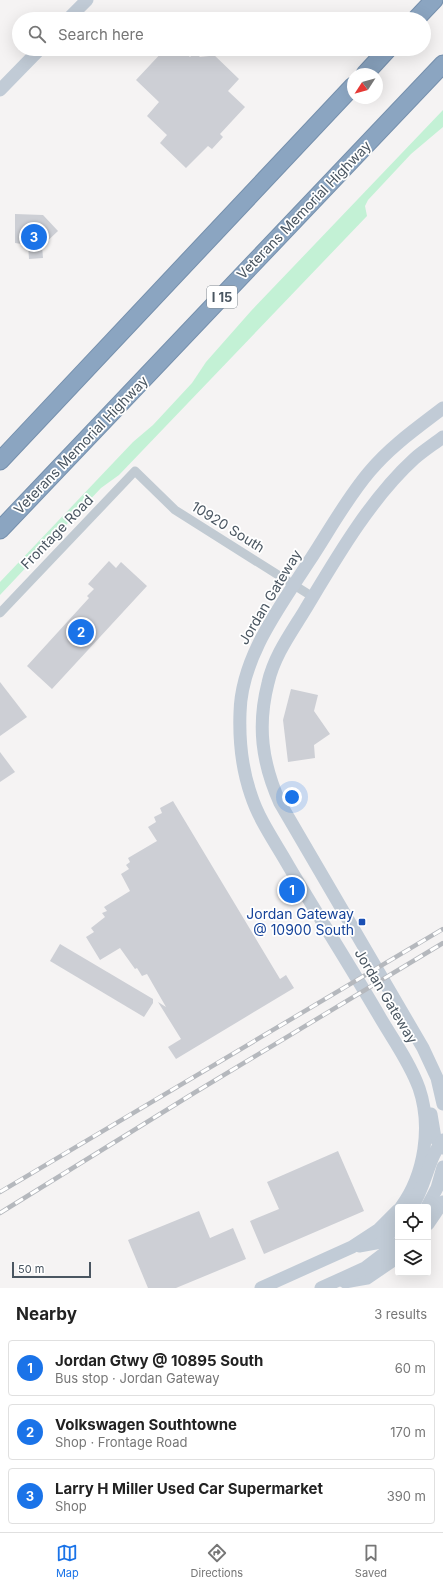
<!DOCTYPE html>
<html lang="en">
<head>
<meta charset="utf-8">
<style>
  :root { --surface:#fff; --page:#f2f2f2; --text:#222; --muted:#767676; --line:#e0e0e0; --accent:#1a73e8 }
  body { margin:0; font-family:Inter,sans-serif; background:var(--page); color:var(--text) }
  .controls { position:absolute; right:12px; bottom:12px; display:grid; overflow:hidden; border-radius:4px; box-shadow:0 4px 16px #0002 }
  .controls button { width:36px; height:36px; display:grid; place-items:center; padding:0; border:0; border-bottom:1px solid var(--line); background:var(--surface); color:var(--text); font:20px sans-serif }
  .compass { position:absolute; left:347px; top:68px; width:36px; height:36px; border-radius:50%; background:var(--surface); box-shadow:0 4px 16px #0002; rotate:234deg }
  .scale { position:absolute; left:12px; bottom:10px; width:79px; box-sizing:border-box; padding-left:4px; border:2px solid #4a5661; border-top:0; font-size:11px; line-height:14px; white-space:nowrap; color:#4a5661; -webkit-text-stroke:3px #fff; paint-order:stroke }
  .you { position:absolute; left:292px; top:797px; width:14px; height:14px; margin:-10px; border:3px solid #fff; border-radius:50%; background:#1a73e8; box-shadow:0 0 0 6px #1a73e833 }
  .badge { display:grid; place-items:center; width:26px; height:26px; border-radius:50%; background:var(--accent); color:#fff; font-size:13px; font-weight:700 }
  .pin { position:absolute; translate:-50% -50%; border:2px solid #fff; box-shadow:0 1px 4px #0006 }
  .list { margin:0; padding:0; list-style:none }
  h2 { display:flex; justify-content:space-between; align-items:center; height:52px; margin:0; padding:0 16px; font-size:17px }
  h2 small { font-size:13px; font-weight:400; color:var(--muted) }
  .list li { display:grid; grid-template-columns:26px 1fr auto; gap:12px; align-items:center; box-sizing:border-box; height:56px; margin:0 8px 8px; padding:0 8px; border:1px solid var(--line); border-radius:4px }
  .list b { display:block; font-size:15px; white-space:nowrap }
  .list p { margin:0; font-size:13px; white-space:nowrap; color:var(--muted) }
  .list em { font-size:13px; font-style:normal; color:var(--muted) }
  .icon { flex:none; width:22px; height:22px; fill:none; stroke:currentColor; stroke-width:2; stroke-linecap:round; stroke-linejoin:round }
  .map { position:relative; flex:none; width:443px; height:1288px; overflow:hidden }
  .search { position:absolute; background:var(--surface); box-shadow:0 4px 16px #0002; left:12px; right:12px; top:12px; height:44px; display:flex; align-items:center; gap:10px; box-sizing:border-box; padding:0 14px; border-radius:22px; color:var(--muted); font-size:15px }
  .sheet { height:244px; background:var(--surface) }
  nav { display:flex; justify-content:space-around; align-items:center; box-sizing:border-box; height:56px; border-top:1px solid var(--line); background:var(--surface); font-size:11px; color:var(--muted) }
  nav a { display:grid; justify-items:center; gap:2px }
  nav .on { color:var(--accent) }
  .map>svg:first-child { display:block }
  .green { fill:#c3f1d5 }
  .building { fill:#cdcfd5 }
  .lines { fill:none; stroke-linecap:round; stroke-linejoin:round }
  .highway-casing { stroke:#7690ad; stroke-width:19 }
  .street { stroke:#c1cad2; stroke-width:9 }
  .secondary { stroke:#c1cbd6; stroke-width:13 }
  .highway { stroke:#8ba5c1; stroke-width:17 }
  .rail-casing { stroke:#b5b8bd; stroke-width:4.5 }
  .rail { stroke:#fff; stroke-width:3; stroke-dasharray:9; stroke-linecap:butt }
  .transit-dot { fill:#1a4fb4; stroke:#fff; stroke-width:1.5 }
  .labels { text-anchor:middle; stroke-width:3.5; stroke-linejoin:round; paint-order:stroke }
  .shield { fill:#fff; stroke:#808990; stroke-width:1 }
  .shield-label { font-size:13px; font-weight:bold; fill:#4a5661 }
  .street-label { font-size:14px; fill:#4a5661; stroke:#fff }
  .transit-label { font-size:14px; fill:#164399; stroke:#fff; text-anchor:end }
</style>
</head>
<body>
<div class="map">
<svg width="443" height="1288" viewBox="0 0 443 1288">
  <rect width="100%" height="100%" fill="#f5f3f3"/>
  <!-- green -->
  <polygon class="green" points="443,110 443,127 411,154 368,200 365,206 367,216 119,475 101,488 0,595 0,582 133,442 153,425 192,383 206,362 251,311"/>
  <!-- building -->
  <g class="building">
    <polygon points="165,49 181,49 190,57 195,52 200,57 209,56 212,53 239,79 228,91 245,107 220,134 223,137 212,149 208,146 186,168 160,143 167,135 147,116 159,102 136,80"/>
    <polygon points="15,214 43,215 58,231 42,246 43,258 29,259 28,245 15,243"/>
    <polygon points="109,561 116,568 121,562 147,586 52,689 27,666 89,598 87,596 94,589 88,584"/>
    <polygon points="0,682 27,717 0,736"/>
    <polygon points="291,689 318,695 314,711 330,734 314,745 315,758 288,762 283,720"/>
    <polygon points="0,752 15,772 0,782"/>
    <polygon points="173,801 280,979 286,975 294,988 176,1059 168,1047 181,1039 158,1002 166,1007 147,974 142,976 137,968 135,969 120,948 100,960 86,937 94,932 91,928 105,917 102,913 107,911 104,907 130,891 121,874 129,869 126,865 130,862 128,858 157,841 148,827 156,822 154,817 162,813 160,808"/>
    <polygon points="60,944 153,999 153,1003 144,1017 50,961"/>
    <polygon points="338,1151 364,1211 264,1254 250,1221 279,1209 267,1182"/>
    <polygon points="199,1211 210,1238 233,1228 246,1259 176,1288 148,1288 128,1240"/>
  </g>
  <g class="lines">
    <!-- highway casing -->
    <g class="highway-casing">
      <g id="highway">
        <polyline points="416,19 434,0"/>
        <polyline points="365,74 388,49"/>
        <polyline points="0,461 353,86"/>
        <polyline points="0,530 443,64"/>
      </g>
    </g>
    <!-- street -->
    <polyline class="street" points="0,613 135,471 175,510 313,597"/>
    <!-- secondary -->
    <g class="secondary">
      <polyline points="68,19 87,0"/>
      <polyline points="0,90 40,49"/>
      <path d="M443,437C434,444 423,451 414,459C370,499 335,560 305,610C291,633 274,656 268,683C257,726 262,763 280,803L423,1048L437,1078L443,1104"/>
      <polyline points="431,1114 435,1138 443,1148"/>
      <path d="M401,1207C425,1174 432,1126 419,1088C410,1063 394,1041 381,1019C351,967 318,916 288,865C275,842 259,820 251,795C242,769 239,741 240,713C241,658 279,608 308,563C328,533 346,499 370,471C391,446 417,428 443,408"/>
      <path d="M412,1207C426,1186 428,1158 443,1140"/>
      <polyline points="427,1207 437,1188 443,1167"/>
      <polyline points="428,1224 443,1202"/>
      <polyline points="359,1246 381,1242 398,1225"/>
      <polyline points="345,1282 367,1278 398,1257"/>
      <polyline points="261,1288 352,1247 378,1230 398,1210"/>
      <polyline points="321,1288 365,1268 398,1243"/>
    </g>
    <!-- highway -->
    <use href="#highway" class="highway"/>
    <!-- rail casing -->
    <g class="rail-casing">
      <g id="rail">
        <polyline points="0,1192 443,929"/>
        <polyline points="0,1213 194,1093 443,943"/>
      </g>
    </g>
    <!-- rail -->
    <use href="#rail" class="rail"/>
  </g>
  <!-- markers -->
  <rect class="transit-dot" x="358" y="918" width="8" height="8" rx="2"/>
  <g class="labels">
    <!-- shield labels -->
    <rect class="shield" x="207" y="286" width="30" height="22" rx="3"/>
    <g class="shield-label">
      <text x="222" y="302">I 15</text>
    </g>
    <!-- street labels -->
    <g class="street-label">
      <text transform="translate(304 210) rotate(-46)" y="5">Veterans Memorial Highway</text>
      <text transform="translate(81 445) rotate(-46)" y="5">Veterans Memorial Highway</text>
      <text transform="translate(228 527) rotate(32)" y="5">10920 South</text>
      <text transform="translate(57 532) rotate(-46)" y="5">Frontage Road</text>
      <text transform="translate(270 597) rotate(-59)" y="5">Jordan Gateway</text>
      <text transform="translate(386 996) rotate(59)" y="5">Jordan Gateway</text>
    </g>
    <!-- transit labels -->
    <g class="transit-label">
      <text x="354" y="919">Jordan Gateway<tspan x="354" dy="16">@ 10900 South</tspan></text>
    </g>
  </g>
</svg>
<div class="controls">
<button><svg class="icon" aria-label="locate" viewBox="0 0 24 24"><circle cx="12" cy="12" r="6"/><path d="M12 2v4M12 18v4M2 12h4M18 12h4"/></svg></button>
<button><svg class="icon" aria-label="layers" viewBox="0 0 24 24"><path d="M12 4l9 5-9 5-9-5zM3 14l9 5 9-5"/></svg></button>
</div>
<svg class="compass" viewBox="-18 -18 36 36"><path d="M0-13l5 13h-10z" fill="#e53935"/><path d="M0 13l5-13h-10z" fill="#767676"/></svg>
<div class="scale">50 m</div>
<div class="you"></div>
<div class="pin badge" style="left:292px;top:890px">1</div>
<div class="pin badge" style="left:81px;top:632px">2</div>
<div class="pin badge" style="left:34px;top:237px">3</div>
<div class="search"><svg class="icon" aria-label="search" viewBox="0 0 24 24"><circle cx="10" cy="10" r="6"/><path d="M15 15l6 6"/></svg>Search here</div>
</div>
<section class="sheet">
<h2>Nearby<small>3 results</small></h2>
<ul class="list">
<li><span class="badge">1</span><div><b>Jordan Gtwy @ 10895 South</b><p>Bus stop · Jordan Gateway</p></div><em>60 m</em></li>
<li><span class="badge">2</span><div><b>Volkswagen Southtowne</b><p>Shop · Frontage Road</p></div><em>170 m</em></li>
<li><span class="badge">3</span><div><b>Larry H Miller Used Car Supermarket</b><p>Shop</p></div><em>390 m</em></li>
</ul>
</section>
<nav>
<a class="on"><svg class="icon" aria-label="map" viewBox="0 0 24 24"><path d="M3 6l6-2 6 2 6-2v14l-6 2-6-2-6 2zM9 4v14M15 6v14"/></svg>Map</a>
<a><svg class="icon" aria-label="directions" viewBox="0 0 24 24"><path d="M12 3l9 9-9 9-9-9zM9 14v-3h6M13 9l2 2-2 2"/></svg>Directions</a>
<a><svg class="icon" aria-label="saved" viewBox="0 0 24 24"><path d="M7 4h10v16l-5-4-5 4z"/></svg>Saved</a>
</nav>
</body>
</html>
